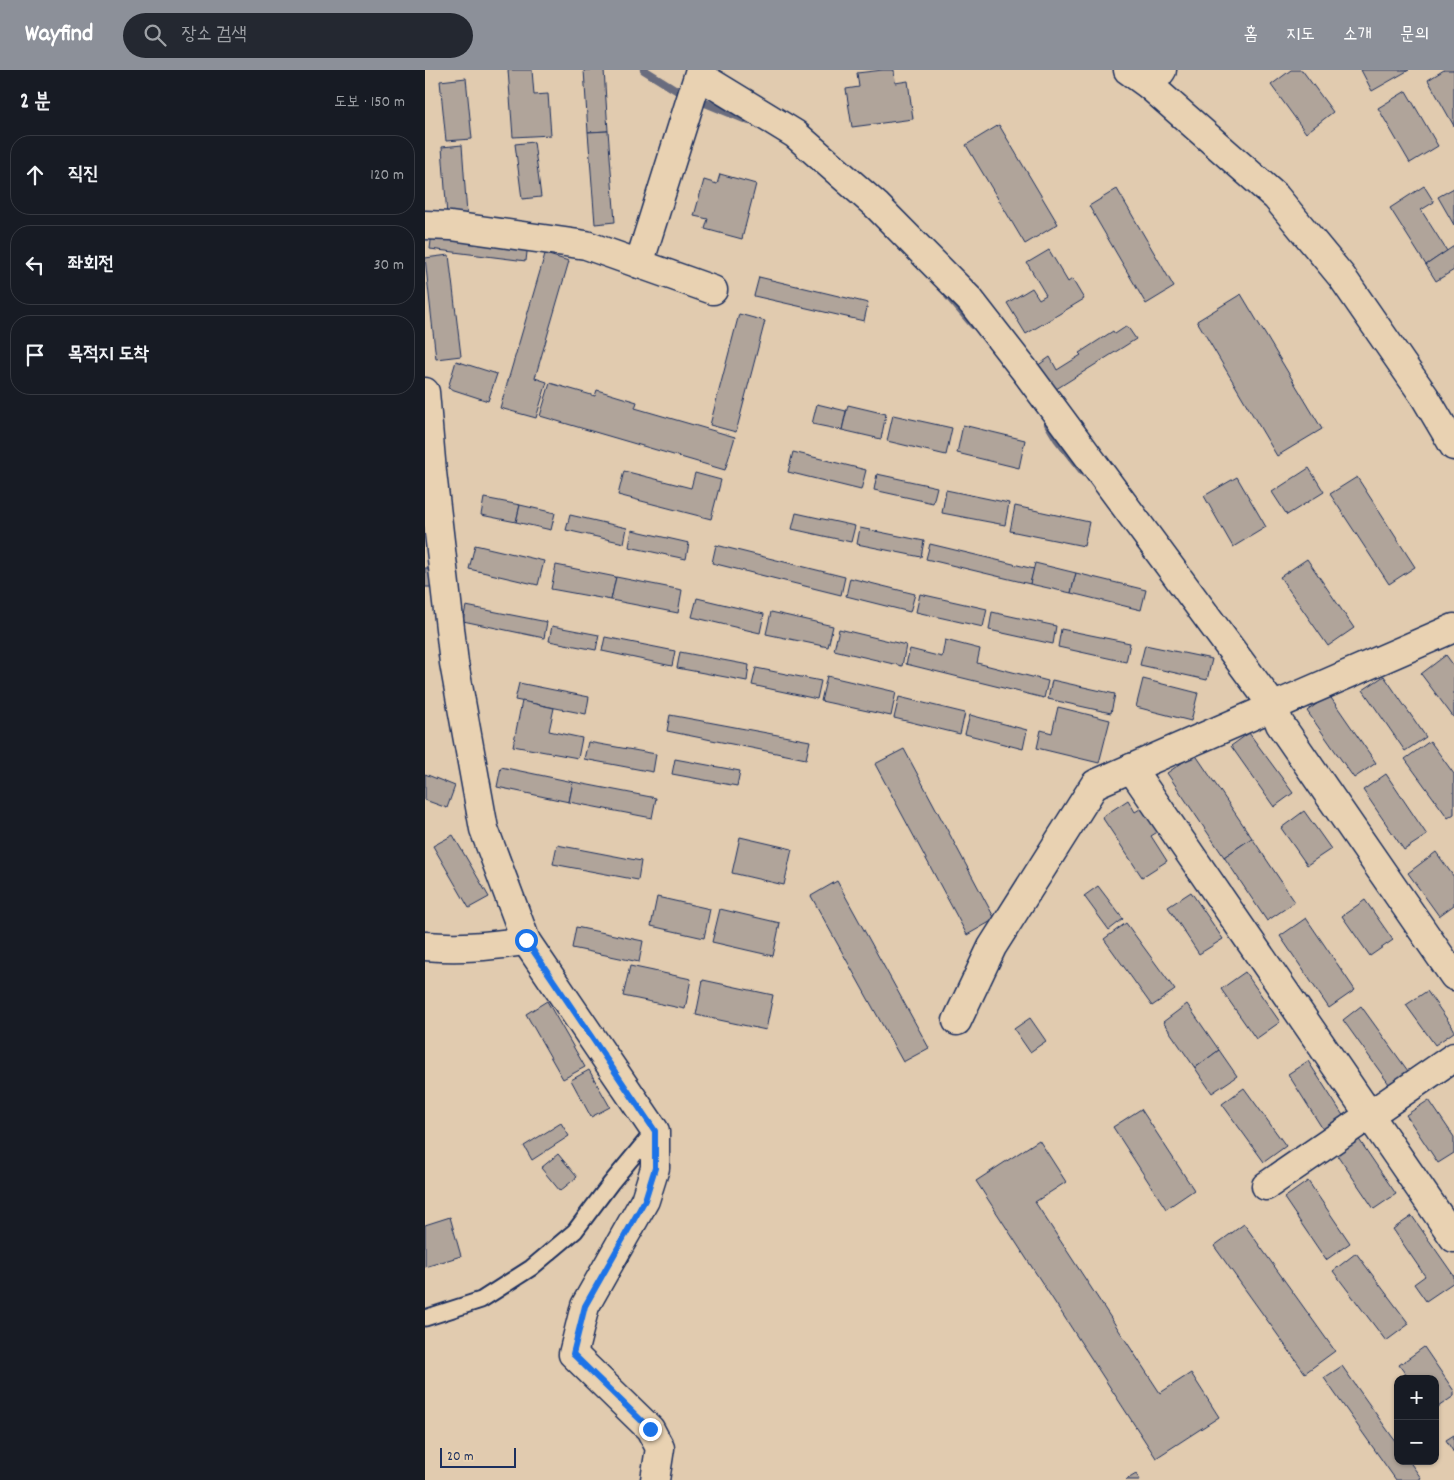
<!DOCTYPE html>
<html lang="ko">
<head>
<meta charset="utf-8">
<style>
  :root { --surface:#171b24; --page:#242831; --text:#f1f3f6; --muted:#9ea1a6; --line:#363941; --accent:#8c9099 }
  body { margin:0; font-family:Dekko,"Poor Story",sans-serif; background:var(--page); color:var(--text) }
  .controls { position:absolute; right:15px; bottom:15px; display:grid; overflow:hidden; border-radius:10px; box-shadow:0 1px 4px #0004 }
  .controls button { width:45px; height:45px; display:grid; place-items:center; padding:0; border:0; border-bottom:1px solid var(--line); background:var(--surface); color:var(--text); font:25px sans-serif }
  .scale { position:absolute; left:15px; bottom:12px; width:76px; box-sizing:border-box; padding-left:5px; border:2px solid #1b2f5e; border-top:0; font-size:14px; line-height:18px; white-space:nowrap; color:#1b2f5e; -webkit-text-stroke:4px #e9d2b2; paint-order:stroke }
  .stop { position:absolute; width:15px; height:15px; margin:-11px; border:4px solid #1a73e8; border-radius:50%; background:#fff }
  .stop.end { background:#1a73e8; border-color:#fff; box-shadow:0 1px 5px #0008 }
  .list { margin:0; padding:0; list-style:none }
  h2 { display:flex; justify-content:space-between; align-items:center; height:65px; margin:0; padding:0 20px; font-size:21px }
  h2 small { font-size:16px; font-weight:400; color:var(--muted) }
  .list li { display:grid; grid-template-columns:32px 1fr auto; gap:15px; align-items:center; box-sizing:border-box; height:80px; margin:0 10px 10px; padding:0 10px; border:1px solid var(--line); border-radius:20px }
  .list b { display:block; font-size:19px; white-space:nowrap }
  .list em { font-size:16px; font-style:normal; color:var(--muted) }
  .icon { flex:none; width:28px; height:28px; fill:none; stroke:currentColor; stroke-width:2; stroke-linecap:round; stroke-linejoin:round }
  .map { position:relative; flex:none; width:1029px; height:1410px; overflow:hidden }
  header { display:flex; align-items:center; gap:30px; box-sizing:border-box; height:70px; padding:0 25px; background:var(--accent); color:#fff }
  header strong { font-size:24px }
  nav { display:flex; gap:28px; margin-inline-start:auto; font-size:18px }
  .search { width:350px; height:45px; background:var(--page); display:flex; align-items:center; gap:12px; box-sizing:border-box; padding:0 18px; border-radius:28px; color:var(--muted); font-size:19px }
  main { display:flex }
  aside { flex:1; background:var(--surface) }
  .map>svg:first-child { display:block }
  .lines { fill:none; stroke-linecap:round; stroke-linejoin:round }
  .stream { stroke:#696c7e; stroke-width:8 }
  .building { fill:#b0a49a; stroke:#1b2f5e }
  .lane-casing { stroke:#1b2f5e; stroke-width:19 }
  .street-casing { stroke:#1b2f5e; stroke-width:31 }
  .secondary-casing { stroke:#1b2f5e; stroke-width:31 }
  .lane { stroke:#e9d2b2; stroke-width:15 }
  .street { stroke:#e9d2b2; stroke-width:28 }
  .secondary { stroke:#e9d2b2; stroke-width:28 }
  .route { stroke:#1a73e8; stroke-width:6 }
</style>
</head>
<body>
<header>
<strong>Wayfind</strong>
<div class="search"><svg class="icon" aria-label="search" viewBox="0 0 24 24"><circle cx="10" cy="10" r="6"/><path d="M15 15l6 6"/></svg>장소 검색</div>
<nav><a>홈</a><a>지도</a><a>소개</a><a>문의</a></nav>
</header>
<main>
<aside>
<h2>2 분<small>도보 · 150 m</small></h2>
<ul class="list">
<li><svg class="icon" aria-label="ahead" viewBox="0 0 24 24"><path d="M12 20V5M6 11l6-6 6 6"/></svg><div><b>직진</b></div><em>120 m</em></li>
<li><svg class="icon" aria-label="left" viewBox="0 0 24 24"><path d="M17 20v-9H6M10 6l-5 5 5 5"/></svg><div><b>좌회전</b></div><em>30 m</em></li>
<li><svg class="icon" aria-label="arrive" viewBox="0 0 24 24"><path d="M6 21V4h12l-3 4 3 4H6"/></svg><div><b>목적지 도착</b></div></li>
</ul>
</aside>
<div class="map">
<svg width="1029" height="1410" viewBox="0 0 1029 1410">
  <rect width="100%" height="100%" fill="#e1cbaf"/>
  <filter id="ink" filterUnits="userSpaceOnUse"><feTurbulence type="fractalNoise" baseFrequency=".02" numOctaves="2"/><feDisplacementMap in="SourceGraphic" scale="10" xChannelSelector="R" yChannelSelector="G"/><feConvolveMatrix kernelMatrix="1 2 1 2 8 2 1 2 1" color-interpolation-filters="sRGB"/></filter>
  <g filter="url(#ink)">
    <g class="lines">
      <!-- stream -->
      <g class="stream">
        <polyline points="219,0 256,23 324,51"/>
        <polyline points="523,226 548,255"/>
        <polyline points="623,354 632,369 659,403"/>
      </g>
    </g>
    <!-- building -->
    <g class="building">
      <polygon points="83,0 107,0 109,25 123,24 126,65 88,67"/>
      <polygon points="159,0 179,0 183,61 163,62"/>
      <polygon points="458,0 469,0 470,13 483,11 488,49 427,57 421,19 434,17 432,3"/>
      <polygon points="866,0 877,0 908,42 881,63 846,15"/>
      <polygon points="936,0 984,0 947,21"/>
      <polygon points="1019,0 1029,0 1029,56 1003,10"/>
      <polygon points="41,8 47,69 21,71 15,11"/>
      <polygon points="981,21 1013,76 985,93 953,38"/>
      <polygon points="574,55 633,154 600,174 541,75"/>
      <polygon points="183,61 190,152 170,154 163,62"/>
      <polygon points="109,72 116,127 97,129 90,74"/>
      <polygon points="37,75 42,145 22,146 17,77"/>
      <polygon points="295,104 331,114 317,169 280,159 283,149 269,146 279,110 292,114"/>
      <polygon points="999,116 1009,132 996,140 1022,181 1001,195 965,138"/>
      <polygon points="1029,118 1029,155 1013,127"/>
      <polygon points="692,119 749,217 721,234 664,136"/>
      <polygon points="7,162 103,173 101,191 5,179"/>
      <polygon points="1029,176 1029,200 1011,211 1001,195"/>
      <polygon points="624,180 643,212 647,209 659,229 601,264 582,233 607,218 614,229 621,225 602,193"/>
      <polygon points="120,184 144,191 110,308 122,312 111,348 75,338"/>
      <polygon points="24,185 36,286 11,289 0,188"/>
      <polygon points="334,207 443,233 439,251 329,226"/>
      <polygon points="816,224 897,359 852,386 772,251"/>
      <polygon points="314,244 340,251 311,362 285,355"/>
      <polygon points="702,256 711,269 628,321 612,296 625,287 632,300 656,285 654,283 688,261 690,264"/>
      <polygon points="31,291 72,304 63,331 23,318"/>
      <polygon points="125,313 170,326 172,320 212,332 210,338 310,367 300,400 115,346"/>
      <polygon points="392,334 421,341 417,360 387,354"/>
      <polygon points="423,335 461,344 456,369 417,360"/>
      <polygon points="468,345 527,358 521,385 462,371"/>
      <polygon points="538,355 600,370 594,398 532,383"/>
      <polygon points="368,382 441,400 436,420 363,402"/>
      <polygon points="884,398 899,422 862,445 847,422"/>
      <polygon points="199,401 266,418 270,403 296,410 286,449 193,425"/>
      <polygon points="452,404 512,417 508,433 449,420"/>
      <polygon points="812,407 841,457 808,477 779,426"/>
      <polygon points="932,407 990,497 964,514 905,424"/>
      <polygon points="521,420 584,433 580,455 517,443"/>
      <polygon points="59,428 95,435 91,452 56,445"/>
      <polygon points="95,435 130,443 126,460 91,452"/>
      <polygon points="590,436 664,452 659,476 585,461"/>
      <polygon points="371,443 430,456 426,472 367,459"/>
      <polygon points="145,445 202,458 199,473 141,460"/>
      <polygon points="435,458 499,471 496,487 432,474"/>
      <polygon points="207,460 264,473 261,489 204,477"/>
      <polygon points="505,474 609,499 605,514 501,489"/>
      <polygon points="50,475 119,491 113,515 44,499"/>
      <polygon points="291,475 420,507 416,525 287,493"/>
      <polygon points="882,489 929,558 903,576 855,507"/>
      <polygon points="610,493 651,503 646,523 605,514"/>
      <polygon points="131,495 191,507 186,530 126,519"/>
      <polygon points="0,498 9,498 10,517 0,517"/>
      <polygon points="651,503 721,520 716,540 646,523"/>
      <polygon points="191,507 257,520 253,543 186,530"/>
      <polygon points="425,508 490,524 485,542 421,526"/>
      <polygon points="495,524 562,539 558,557 491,542"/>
      <polygon points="272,528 339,544 335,563 267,547"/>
      <polygon points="41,536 122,552 119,568 38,551"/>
      <polygon points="346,542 408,556 403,577 341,564"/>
      <polygon points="567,542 631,556 628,574 564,560"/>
      <polygon points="127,556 174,565 171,580 124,571"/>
      <polygon points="414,559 481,575 477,596 409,580"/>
      <polygon points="636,559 705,573 701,592 633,577"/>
      <polygon points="180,567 250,581 247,596 177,581"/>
      <polygon points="520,570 555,579 552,593 623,611 619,628 481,594 485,579 517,587"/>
      <polygon points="720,575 787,589 782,610 715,595"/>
      <polygon points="255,582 324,595 322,611 252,598"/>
      <polygon points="1021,585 1029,596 1029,648 996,604"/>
      <polygon points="331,598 396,611 392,629 327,615"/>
      <polygon points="402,606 471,622 466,646 396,631"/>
      <polygon points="959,606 1001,667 980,681 938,620"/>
      <polygon points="718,609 773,623 766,651 711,637"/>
      <polygon points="627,610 690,624 686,643 623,629"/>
      <polygon points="94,613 164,627 161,644 90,630"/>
      <polygon points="904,625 951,693 929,708 882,641"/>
      <polygon points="474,627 540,643 535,664 469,648"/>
      <polygon points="97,631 129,638 124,661 157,668 153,688 88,676"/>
      <polygon points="633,637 685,650 674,693 612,678 616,660 627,663"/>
      <polygon points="245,645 385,671 381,689 242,661"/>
      <polygon points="545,645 602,660 598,679 540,664"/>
      <polygon points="824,663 868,723 849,737 806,676"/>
      <polygon points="1005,671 1029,704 1029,744 1023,748 980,689"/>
      <polygon points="163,672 231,684 228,702 159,689"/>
      <polygon points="479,679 570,849 542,865 450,694"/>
      <polygon points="770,684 827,768 799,787 742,703"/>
      <polygon points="250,689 315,701 312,716 247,704"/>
      <polygon points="76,697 148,712 144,732 72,717"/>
      <polygon points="0,704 30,716 22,738 0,730"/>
      <polygon points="961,704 1002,765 979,780 938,720"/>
      <polygon points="148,712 231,728 227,748 144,732"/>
      <polygon points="703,730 710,742 723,734 739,758 726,766 742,791 717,807 677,747"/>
      <polygon points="879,741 906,779 882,795 856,758"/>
      <polygon points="28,765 64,827 44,838 8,776"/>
      <polygon points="315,767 367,779 359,815 307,803"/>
      <polygon points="827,768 870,832 842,851 799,787"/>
      <polygon points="132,775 216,791 213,810 128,794"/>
      <polygon points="1011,782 1029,807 1029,835 1014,846 983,803"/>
      <polygon points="412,811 504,978 478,992 386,826"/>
      <polygon points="673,816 698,849 684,860 659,826"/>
      <polygon points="766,822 798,869 774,884 743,837"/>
      <polygon points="232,827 285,839 279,868 226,856"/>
      <polygon points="940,830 968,870 945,886 917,846"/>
      <polygon points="295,839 355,853 348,886 287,872"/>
      <polygon points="881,848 930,920 904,938 855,866"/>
      <polygon points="701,853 750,920 727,936 679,869"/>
      <polygon points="151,857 218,871 214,892 147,878"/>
      <polygon points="205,896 266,909 260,939 198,926"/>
      <polygon points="820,902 855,952 831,969 796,919"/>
      <polygon points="278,910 348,925 341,960 271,945"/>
      <polygon points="1002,921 1029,959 1029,962 1010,975 981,935"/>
      <polygon points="122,931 160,997 138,1009 101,944"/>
      <polygon points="762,934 794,980 770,998 738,952"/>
      <polygon points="936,936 983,1001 964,1014 918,950"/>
      <polygon points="605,948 621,971 605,982 589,959"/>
      <polygon points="794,980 812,1006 787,1023 770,998"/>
      <polygon points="883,991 919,1047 899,1061 863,1004"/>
      <polygon points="164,1000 185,1037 166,1047 146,1010"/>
      <polygon points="819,1018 861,1076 839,1092 797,1034"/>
      <polygon points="1004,1030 1029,1067 1029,1083 1013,1093 981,1045"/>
      <polygon points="716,1039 769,1120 741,1139 688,1057"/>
      <polygon points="136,1053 144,1066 107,1090 99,1076"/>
      <polygon points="933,1068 971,1124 949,1139 911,1083"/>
      <polygon points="614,1070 641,1112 610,1132 735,1323 766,1303 794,1347 731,1388 551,1111"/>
      <polygon points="133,1084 152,1107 135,1121 116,1098"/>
      <polygon points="883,1111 925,1173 901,1190 859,1128"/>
      <polygon points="987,1146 1029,1206 1029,1212 1001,1231 989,1214 1000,1206 968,1159"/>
      <polygon points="25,1147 36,1186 0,1197 0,1155"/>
      <polygon points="819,1154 910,1281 880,1303 789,1176"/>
      <polygon points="931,1183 984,1254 961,1271 908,1201"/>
      <polygon points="999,1277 1029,1321 1029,1326 1010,1339 1010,1309 984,1309 974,1295"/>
      <polygon points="917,1296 973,1375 973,1391 984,1391 996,1408 993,1410 971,1410 899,1308"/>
      <polygon points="1029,1365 1029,1383 1021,1370"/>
      <polygon points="711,1404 715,1410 701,1410"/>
    </g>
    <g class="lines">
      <!-- lane casing -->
      <g class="lane-casing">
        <polyline id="lane" points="0,1248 56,1230 106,1198 150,1161 186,1113 229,1061"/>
      </g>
      <!-- street casing -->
      <g class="street-casing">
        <g id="street">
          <polyline points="275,6 370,64 452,136 545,230 601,302 848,636 855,654 1029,906"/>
          <polyline points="725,16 737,0"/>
          <polyline points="0,155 26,156 161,175 288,220"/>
          <polyline points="214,194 275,0"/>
          <polyline points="0,322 7,402 29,593 59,759 101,871 230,1061 230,1098 220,1130 160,1236 148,1284 225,1359 235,1378 230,1410"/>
          <polyline points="706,698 1029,1168"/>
          <path d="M0,876C37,879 64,876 101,871"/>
          <polyline points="532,951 567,877 670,714 1029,558"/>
          <polyline points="841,1116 1029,987"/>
        </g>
      </g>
      <!-- secondary casing -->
      <g class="secondary-casing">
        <polyline id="secondary" points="703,0 725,16 851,127 917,207 1000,327 1029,376"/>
      </g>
      <!-- lane -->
      <use href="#lane" class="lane"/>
      <!-- street -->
      <use href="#street" class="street"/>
      <!-- secondary -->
      <use href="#secondary" class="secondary"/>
    </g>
  </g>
  <g class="lines" filter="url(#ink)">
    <!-- route -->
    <polyline class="route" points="101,870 230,1061 230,1098 220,1130 160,1236 148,1284 225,1359"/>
  </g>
</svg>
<div class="controls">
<button>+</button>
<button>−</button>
</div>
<div class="scale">20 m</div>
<div class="stop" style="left:101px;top:870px"></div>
<div class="stop end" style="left:225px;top:1359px"></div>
</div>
</main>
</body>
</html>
